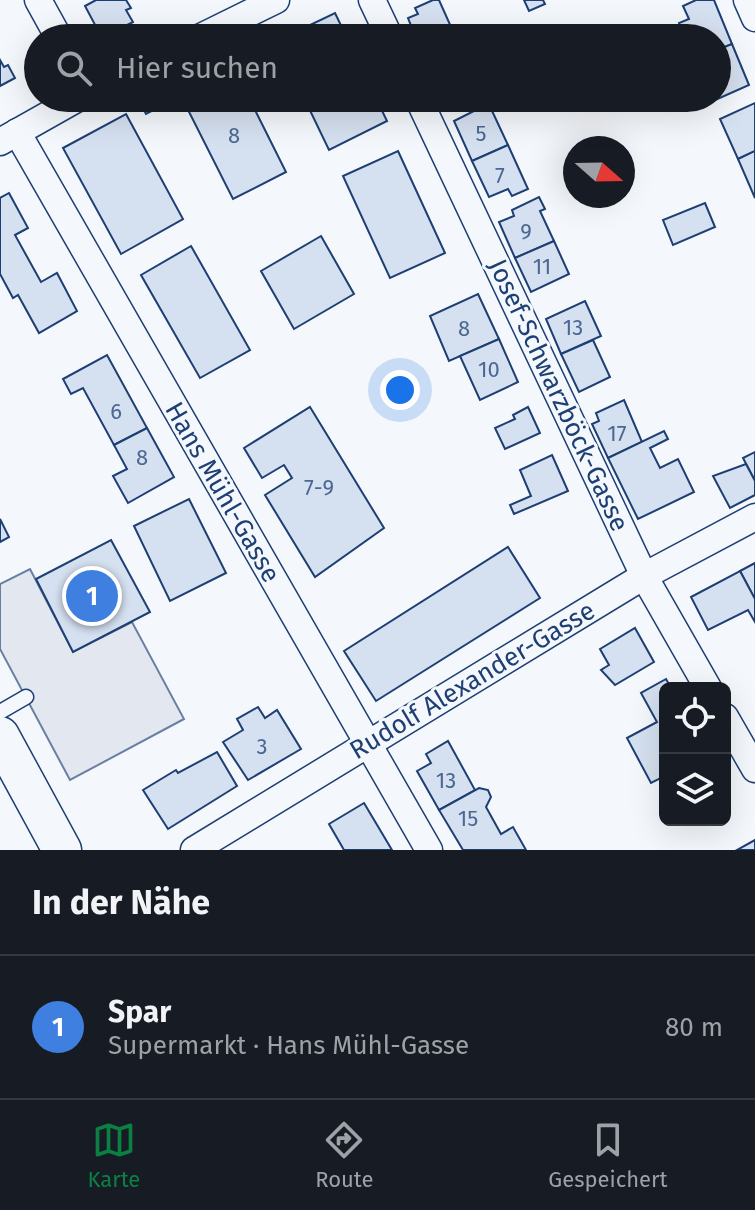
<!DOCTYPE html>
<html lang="de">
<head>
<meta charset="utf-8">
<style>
  :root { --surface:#171b24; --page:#20242c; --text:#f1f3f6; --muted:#9ea1a6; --line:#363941; --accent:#0b8043 }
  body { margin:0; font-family:"Fira Sans",sans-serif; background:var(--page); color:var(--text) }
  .controls { position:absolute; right:24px; bottom:24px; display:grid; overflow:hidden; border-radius:12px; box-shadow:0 8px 32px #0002 }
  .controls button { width:72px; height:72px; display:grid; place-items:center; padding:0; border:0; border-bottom:2px solid var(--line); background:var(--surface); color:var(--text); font:40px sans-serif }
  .compass { position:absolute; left:563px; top:136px; width:72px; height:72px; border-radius:50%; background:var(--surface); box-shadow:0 8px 32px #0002; rotate:110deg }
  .you { position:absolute; left:400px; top:390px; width:28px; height:28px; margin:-20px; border:6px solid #fff; border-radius:50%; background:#1a73e8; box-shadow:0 0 0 12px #1a73e833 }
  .badge { display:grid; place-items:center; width:52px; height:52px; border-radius:50%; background:var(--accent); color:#fff; font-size:26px; font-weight:700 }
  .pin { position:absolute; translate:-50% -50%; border:4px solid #fff; box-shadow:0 2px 8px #0006 }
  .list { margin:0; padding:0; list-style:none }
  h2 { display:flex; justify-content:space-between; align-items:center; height:104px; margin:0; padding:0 32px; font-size:34px }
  h2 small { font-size:26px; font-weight:400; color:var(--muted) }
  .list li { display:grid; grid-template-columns:52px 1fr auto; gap:24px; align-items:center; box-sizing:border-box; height:144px; padding:0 32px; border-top:2px solid var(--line) }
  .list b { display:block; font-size:30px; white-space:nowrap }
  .list p { margin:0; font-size:26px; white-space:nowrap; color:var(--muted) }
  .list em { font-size:26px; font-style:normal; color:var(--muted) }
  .icon { flex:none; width:44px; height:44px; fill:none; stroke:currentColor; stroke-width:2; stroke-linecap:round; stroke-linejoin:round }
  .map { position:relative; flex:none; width:755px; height:850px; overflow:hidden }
  .search { position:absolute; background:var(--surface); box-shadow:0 8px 32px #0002; left:24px; right:24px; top:24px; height:88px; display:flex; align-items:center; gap:20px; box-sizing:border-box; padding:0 28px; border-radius:44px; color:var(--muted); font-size:30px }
  .sheet { height:248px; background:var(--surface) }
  nav { display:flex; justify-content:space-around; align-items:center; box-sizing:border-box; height:112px; border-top:2px solid var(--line); background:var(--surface); font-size:22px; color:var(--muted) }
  nav a { display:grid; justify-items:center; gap:4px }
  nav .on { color:var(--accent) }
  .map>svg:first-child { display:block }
  .parking { fill:#e3e8f0; stroke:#687fa3; stroke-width:2 }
  .building { fill:#d5e0f0; stroke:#1d3f73; stroke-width:2 }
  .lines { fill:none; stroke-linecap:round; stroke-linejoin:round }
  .lane-casing { stroke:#1d3f73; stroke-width:17 }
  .street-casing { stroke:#1d3f73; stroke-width:29 }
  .secondary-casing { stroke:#1d3f73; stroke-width:41 }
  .lane { stroke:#f4f7fb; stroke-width:14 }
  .street { stroke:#f4f7fb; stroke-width:26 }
  .secondary { stroke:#f4f7fb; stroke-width:38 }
  .labels { text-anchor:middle; stroke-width:6; stroke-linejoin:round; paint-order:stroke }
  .number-label { font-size:22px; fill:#4b6792 }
  .street-label { font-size:26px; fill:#1d3f73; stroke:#f4f7fb }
</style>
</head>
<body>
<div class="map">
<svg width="755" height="850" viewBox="0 0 755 850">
  <rect width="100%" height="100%" fill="#f4f7fb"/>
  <!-- parking -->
  <polygon class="parking" points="30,569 73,652 132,622 184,719 70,780 0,649 0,584"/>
  <!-- building -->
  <g class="building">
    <polygon points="96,0 126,0 131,8 126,10 133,22 102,38 85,6"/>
    <polygon points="433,0 439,0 456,38 416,38 408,18 418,14 415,8"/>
    <polygon points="524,0 543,0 545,4 529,11"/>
    <polygon points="696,0 714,0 732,44 717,50 717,38 681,38 684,37 679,23 689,19 683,6"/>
    <polygon points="335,13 347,38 283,38"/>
    <polygon points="486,30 490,38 468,38"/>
    <polygon points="732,44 749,85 713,101 711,98 717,98 717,50"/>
    <polygon points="0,60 4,67 8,65 15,78 0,86"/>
    <polygon points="165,98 167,103 146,114 138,99"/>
    <polygon points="182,98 249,98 286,172 233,199"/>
    <polygon points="304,98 376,98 387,121 329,150"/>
    <polygon points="486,98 508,145 472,161 454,121 476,110 473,104"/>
    <polygon points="755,103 755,151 738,159 720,119"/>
    <polygon points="126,114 183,219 121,254 63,148"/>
    <polygon points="508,145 528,189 512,196 508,189 489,197 472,161"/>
    <polygon points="398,151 445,253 390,278 343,176"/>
    <polygon points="755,151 755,198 738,159"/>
    <polygon points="9,193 28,228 15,235 41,282 57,273 77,311 39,333 18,295 13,298 0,274 0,198"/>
    <polygon points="539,197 545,209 540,211 554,241 515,258 499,222 514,216 512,210"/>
    <polygon points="705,203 715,227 673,245 663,220"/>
    <polygon points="321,236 354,294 294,329 261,271"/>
    <polygon points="554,241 569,274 531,292 515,258"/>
    <polygon points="191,246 250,350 200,378 141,275"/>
    <polygon points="478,294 499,339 449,361 430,316"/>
    <polygon points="585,301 601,336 561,354 546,319"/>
    <polygon points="499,339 518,382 480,400 460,356"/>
    <polygon points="593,340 610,377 579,392 561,354"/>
    <polygon points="107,355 147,428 114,445 83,388 71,394 63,379"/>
    <polygon points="624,400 642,442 608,458 592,424 599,421 596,413"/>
    <polygon points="310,407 384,528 315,577 265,495 292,478 284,465 262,478 244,448"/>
    <polygon points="528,407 540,433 505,449 495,428 515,419 513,415"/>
    <polygon points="147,428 174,477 128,503 113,476 127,469 114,445"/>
    <polygon points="664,431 668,439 650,448 660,468 678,459 694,492 638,519 608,458"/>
    <polygon points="755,452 755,481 743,458"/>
    <polygon points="552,455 568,491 514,514 510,505 531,496 520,470"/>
    <polygon points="746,464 755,481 755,495 730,508 713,476"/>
    <polygon points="189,499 226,573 170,601 134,526"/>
    <polygon points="0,519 9,537 0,542"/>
    <polygon points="111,540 150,612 73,652 36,579"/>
    <polygon points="508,547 540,598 376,701 344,651"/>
    <polygon points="755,563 755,599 740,571"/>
    <polygon points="740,571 755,599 755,622 748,610 708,630 691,597"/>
    <polygon points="635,628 654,662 615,685 601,670 609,665 600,649"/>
    <polygon points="666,679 671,688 665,688 665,776 651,783 627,738 657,722 641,693"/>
    <polygon points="258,707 265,718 277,710 301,749 248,780 223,742 243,730 237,719"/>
    <polygon points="448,741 475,790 439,810 417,771 431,763 426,754"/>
    <polygon points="217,752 237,786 168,829 143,790 176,770 178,773"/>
    <polygon points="479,788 488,790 491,797 486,807 501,834 513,827 526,850 463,850 439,810"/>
    <polygon points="364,803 392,850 344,850 329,824"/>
    <polygon points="755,840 755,850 737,850"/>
  </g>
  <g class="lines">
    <!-- lane casing -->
    <g class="lane-casing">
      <polyline id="lane" points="0,712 26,697"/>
    </g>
    <!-- street casing -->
    <g class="street-casing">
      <g id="street">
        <polyline points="38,0 59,38"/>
        <polyline points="372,0 390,38"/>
        <polyline points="747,0 755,18"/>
        <polyline points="199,38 276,0"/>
        <polyline points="418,98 644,576 708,688"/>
        <polyline points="17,132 429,850"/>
        <polyline points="0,142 78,98"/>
        <polyline points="725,717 755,769"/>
        <polyline points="194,850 644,576 755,517"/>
      </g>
    </g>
    <!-- secondary casing -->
    <g class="secondary-casing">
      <polyline id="secondary" points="0,736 62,850"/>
    </g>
    <!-- lane -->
    <use href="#lane" class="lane"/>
    <!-- street -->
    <use href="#street" class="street"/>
    <!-- secondary -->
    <use href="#secondary" class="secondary"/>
  </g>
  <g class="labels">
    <!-- number labels -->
    <g class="number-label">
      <text x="481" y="141">5</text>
      <text x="234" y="143">8</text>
      <text x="500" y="183">7</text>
      <text x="526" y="239">9</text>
      <text x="542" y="274">11</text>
      <text x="573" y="335">13</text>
      <text x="464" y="336">8</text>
      <text x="489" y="377">10</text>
      <text x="116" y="419">6</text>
      <text x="617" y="441">17</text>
      <text x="142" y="465">8</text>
      <text x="319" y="495">7-9</text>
      <text x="262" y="754">3</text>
      <text x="446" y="788">13</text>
      <text x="468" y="826">15</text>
    </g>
    <!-- street labels -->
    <g class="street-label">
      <text transform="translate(559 395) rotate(65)" y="9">Josef-Schwarzböck-Gasse</text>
      <text transform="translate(223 492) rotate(60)" y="9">Hans Mühl-Gasse</text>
      <text transform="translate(472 680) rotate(-31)" y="9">Rudolf Alexander-Gasse</text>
    </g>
  </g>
</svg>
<div class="controls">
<button><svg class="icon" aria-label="locate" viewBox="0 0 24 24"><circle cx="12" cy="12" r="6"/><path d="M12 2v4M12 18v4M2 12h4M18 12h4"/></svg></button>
<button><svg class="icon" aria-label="layers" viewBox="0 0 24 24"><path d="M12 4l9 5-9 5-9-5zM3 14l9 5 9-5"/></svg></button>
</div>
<svg class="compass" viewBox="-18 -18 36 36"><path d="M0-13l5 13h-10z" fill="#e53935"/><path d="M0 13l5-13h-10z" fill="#9ea1a6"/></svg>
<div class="you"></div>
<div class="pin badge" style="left:92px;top:596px;background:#3f7fe0">1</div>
<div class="search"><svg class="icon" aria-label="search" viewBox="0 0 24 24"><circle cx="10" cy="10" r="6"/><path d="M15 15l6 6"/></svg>Hier suchen</div>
</div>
<section class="sheet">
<h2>In der Nähe<small></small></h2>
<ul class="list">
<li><span class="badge" style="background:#3f7fe0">1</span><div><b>Spar</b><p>Supermarkt · Hans Mühl-Gasse</p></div><em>80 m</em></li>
</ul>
</section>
<nav>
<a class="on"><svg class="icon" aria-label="map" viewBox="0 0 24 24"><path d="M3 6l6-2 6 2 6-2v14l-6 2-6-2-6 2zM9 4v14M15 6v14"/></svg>Karte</a>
<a><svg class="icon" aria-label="directions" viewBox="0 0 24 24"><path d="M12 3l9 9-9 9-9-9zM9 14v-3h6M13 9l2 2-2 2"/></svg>Route</a>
<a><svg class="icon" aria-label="saved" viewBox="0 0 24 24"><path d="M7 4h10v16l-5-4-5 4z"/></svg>Gespeichert</a>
</nav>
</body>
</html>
